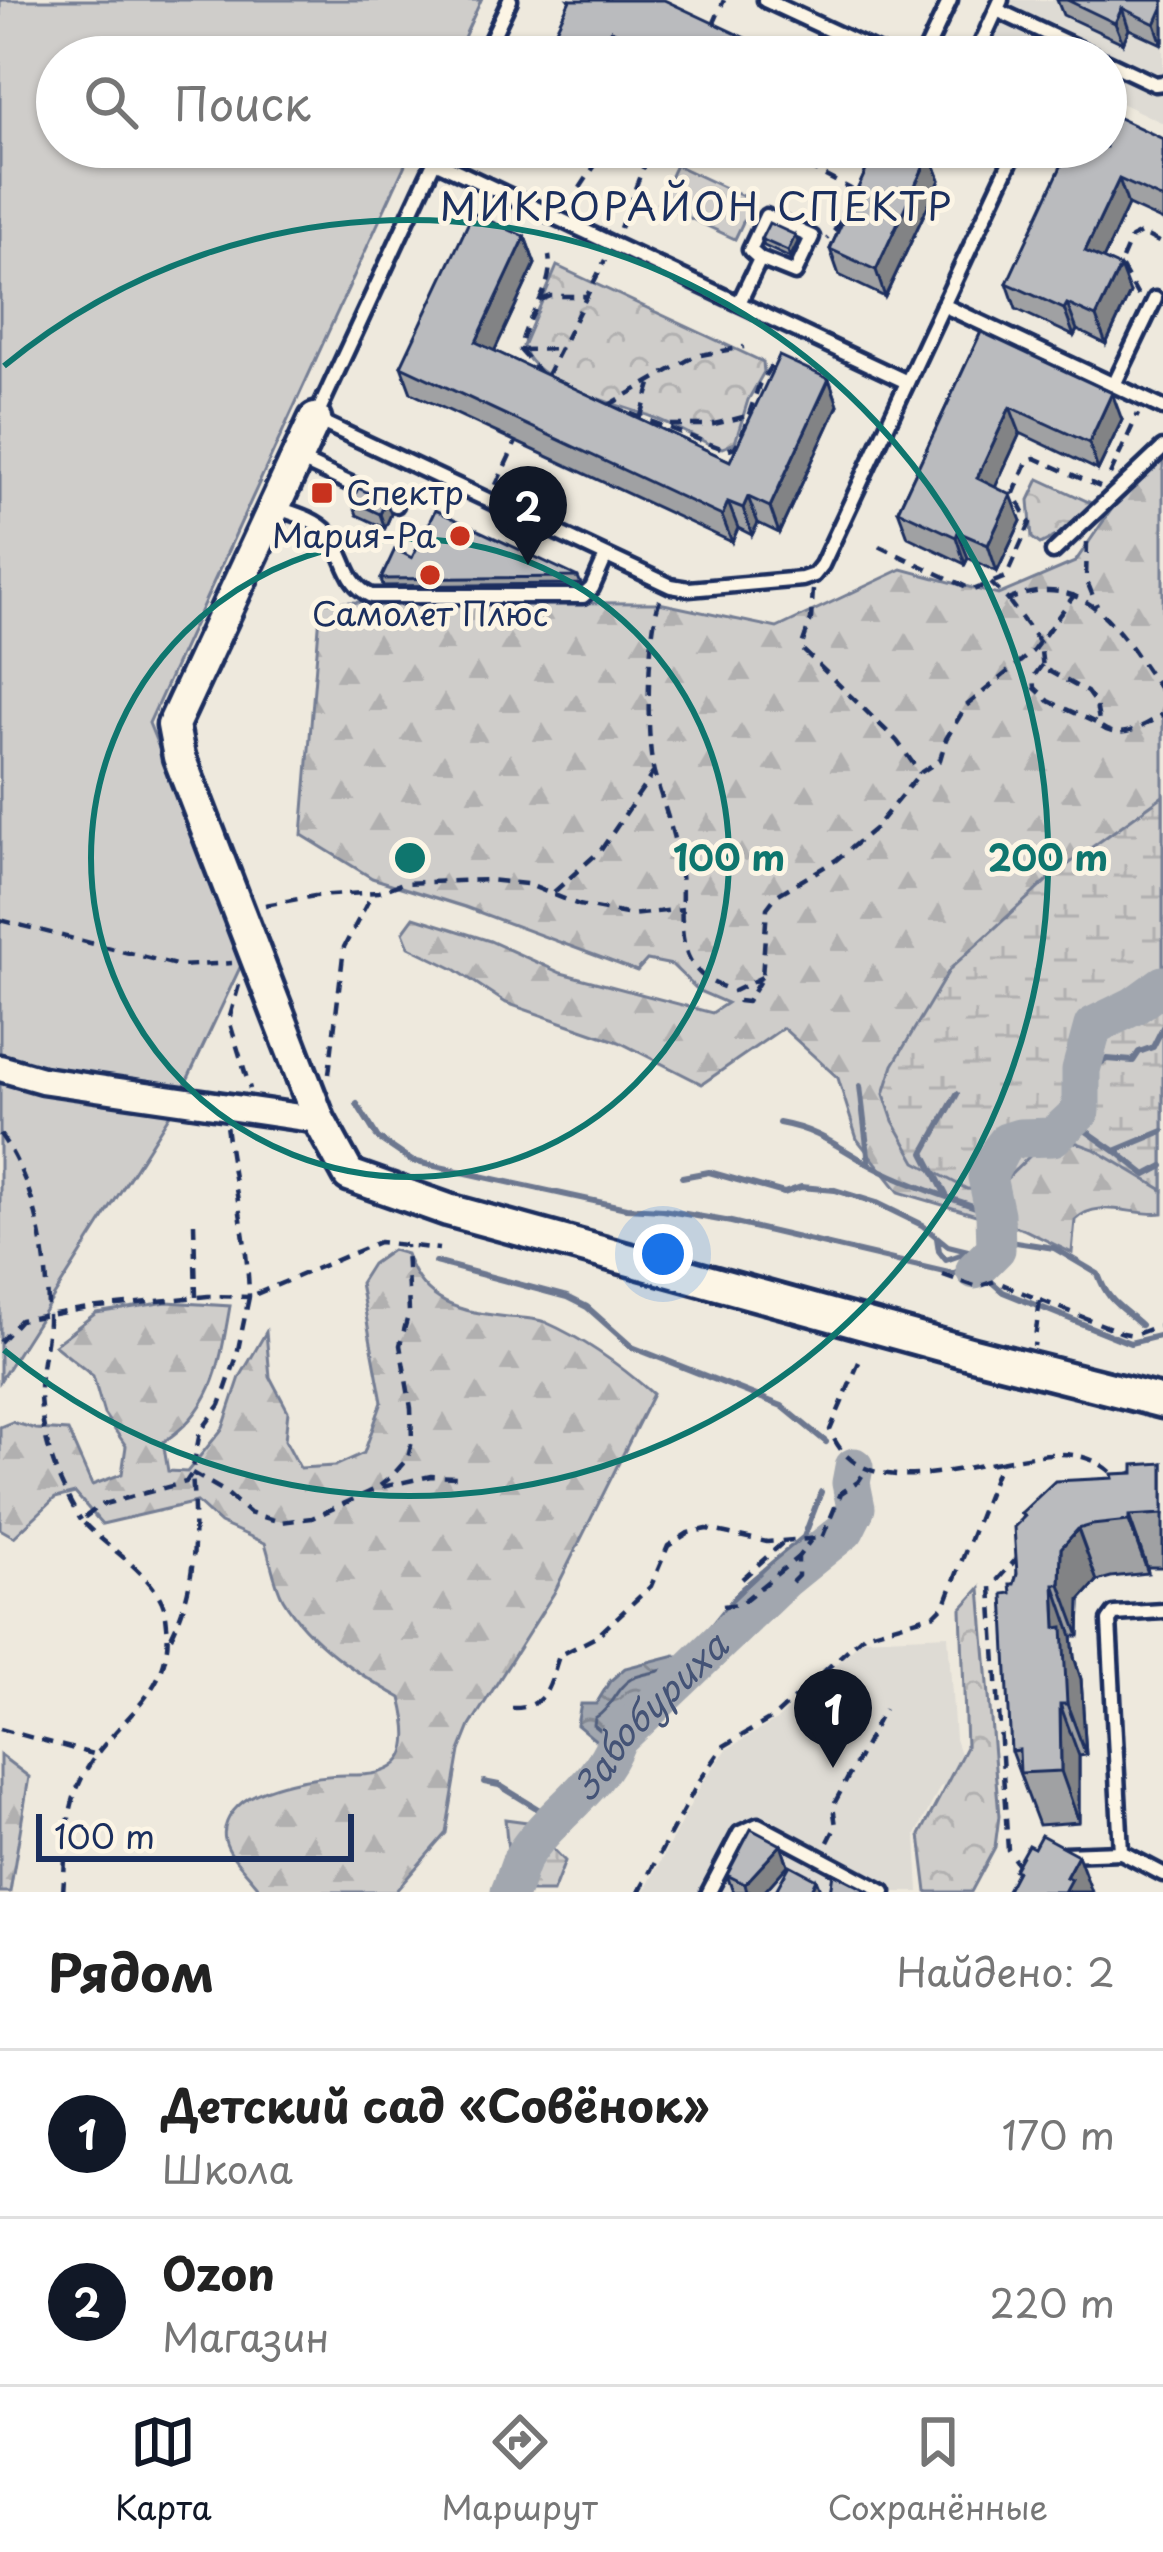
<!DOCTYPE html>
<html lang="ru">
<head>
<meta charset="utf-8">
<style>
  :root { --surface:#fff; --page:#f6f6f6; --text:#222; --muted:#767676; --line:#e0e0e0; --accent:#111827 }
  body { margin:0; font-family:"Playpen Sans",sans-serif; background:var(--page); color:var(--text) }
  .scale { position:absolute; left:36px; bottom:30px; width:318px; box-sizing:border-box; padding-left:12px; border:6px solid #1b2f5e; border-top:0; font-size:33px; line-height:42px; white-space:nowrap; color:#1b2f5e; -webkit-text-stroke:9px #fcf5e5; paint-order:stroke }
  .you { position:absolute; left:663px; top:1254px; width:42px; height:42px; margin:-30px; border:9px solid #fff; border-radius:50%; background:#1a73e8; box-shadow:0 0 0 18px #1a73e833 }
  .badge { display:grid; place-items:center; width:78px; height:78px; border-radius:50%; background:var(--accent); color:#fff; font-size:39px; font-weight:700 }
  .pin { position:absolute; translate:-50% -99px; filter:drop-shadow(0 3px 6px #0008) }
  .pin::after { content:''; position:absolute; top:63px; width:42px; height:36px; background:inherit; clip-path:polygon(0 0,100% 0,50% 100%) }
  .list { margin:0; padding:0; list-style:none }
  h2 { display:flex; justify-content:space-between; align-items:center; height:156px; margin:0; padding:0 48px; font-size:51px }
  h2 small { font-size:39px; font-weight:400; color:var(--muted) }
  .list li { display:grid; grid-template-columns:78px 1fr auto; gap:36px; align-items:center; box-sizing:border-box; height:168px; padding:0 48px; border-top:3px solid var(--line) }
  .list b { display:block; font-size:45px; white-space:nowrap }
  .list p { margin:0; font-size:39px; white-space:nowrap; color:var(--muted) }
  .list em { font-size:39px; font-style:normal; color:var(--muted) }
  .icon { flex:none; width:66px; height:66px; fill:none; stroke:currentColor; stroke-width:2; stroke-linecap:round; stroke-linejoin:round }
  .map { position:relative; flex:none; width:1163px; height:1892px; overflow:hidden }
  .search { position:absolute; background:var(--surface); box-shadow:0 3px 9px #0004; left:36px; right:36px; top:36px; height:132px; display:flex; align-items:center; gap:30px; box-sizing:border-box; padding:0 42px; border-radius:66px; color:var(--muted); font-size:45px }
  .sheet { height:492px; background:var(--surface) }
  nav { display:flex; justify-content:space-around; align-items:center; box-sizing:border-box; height:168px; border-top:3px solid var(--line); background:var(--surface); font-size:33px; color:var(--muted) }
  nav a { display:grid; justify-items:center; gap:6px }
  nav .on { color:var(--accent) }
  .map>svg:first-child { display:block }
  .built { fill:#dedbd4 }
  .grass { fill:#cfcdca; stroke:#757e94; stroke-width:3 }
  .forest { fill:url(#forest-firs); stroke:#757e94; stroke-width:3 }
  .wetland { fill:url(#wetland-marsh); stroke:#757e94; stroke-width:3 }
  .park { fill:url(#park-crowns); stroke:#757e94; stroke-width:3 }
  .water { fill:url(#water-waves); stroke:#6c778f; stroke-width:3 }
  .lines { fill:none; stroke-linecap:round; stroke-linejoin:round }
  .shore { stroke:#515f7e; stroke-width:3 }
  .stream { stroke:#6c778f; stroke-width:6 }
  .river { stroke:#a2a7af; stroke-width:39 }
  .service-casing { stroke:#1b2f5e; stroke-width:21 }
  .minor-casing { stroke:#1b2f5e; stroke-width:33 }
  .tertiary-casing { stroke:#1b2f5e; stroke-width:39 }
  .path { stroke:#1b2f5e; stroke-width:4.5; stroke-dasharray:12 9; stroke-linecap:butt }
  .service { stroke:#fcf5e5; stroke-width:12 }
  .minor { stroke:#fcf5e5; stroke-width:24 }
  .tertiary { stroke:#fcf5e5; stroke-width:30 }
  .wall { fill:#a0a1a3; stroke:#1b2f5e; stroke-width:3 }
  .shaded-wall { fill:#828385; stroke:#1b2f5e; stroke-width:3 }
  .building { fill:#babbbe; stroke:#1b2f5e; stroke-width:3 }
  .ring { fill:none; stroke:#0f766e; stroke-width:6 }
  .poi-dot { fill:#c8321e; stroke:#fcf5e5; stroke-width:4.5 }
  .labels { text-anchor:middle; stroke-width:10; stroke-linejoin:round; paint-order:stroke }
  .poi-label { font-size:33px; fill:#1b2f5e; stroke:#fcf5e5; text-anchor:start }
  .water-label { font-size:36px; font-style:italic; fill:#445376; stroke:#fcf5e5 }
  .quarter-label { font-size:39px; letter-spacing:3px; fill:#1b2f5e; stroke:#fcf5e5 }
  .centre { fill:#0f766e; stroke:#fcf5e5; stroke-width:6 }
  .ring-label { font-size:36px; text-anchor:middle; font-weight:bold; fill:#0f766e; stroke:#fcf5e5; stroke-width:10; stroke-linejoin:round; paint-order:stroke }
</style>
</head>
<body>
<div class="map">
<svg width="1163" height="1892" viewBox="0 0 1163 1892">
  <defs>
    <pattern id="forest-firs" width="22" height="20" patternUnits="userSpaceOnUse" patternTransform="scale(3)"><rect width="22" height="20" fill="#cfcdca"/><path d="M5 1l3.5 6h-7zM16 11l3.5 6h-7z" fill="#b1b0b0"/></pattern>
    <pattern id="wetland-marsh" width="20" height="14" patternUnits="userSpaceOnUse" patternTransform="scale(3)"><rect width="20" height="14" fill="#cfcdca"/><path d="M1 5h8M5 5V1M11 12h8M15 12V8" fill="none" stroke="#b1b0b0"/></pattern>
    <pattern id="park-crowns" width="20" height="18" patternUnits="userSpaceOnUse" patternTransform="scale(3)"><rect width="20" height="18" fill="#cfcdca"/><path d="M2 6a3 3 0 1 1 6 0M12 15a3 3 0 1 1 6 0" fill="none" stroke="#b1b0b0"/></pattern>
    <pattern id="water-waves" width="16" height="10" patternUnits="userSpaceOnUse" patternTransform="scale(3)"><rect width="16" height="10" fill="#a2a7af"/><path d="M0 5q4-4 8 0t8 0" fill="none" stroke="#838892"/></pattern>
  </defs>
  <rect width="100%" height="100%" fill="#eee9dd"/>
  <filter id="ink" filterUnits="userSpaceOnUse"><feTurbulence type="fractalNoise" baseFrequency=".00833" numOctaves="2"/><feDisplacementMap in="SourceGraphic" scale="24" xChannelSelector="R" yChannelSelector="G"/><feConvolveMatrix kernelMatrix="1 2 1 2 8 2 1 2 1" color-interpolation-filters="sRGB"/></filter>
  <g filter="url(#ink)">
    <!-- built -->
    <g class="built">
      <polygon points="989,0 1163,0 1163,123 1106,96 1106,57 1022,57 973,34"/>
      <polygon points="948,1635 955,1739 960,1754 948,1783 940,1787 916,1835 919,1892 644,1892 702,1783 727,1749 778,1719 863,1639"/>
    </g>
    <!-- grass -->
    <g class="grass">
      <polygon points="0,0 481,0 455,57 57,57 57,147 413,147 149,723 244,959 175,1106 0,1381"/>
      <polygon points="676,165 753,201 735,239 658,203"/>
    </g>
    <!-- forest -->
    <g class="forest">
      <path d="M1163,453V1213C1134,1217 1098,1197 1075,1220L1072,1253L1023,1229L899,1192L857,1139L838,1078L783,1028L702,1084L619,1042L506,1003L456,970L409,947L403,932L414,917L490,941L561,973L712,1013L727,1003L699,991L672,965L647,960L637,971L465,907L372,878L302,835L321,602L659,603L777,628L902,569L998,595L1075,562L1116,503Z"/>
      <path d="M392,1250L406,1254C423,1304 460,1312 508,1317C520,1318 534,1318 545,1322C586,1340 620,1365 653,1394L554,1593L470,1726L460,1751L446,1833L395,1892H262C252,1876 229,1858 225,1840C222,1828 229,1815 237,1807C258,1785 320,1774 351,1775C409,1777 414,1747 401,1698C358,1674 309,1643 283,1599C274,1583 271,1561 265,1543L220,1523L197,1502L102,1524L75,1493L55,1498L14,1537L0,1529V1427L12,1422L36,1429L68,1431L92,1485L122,1474L126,1446L104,1414L93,1376L54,1345L96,1313L167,1302L230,1306C220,1362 215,1409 163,1442L168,1471L187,1472L223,1428L240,1377L266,1332L270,1377L288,1411L285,1440L300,1468L335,1466L364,1453L382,1402L360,1283L372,1264Z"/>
      <polygon points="0,1755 29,1777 10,1892 0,1892"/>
    </g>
    <!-- wetland -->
    <g class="wetland">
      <polygon points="1163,796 1163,1190 1094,1149 1067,1139 1035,1151 996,1189 967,1189 916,1162 893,1121 884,1094 893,1065 950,969 1052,876"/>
      <polygon points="505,1819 527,1822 565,1861 553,1892 496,1892 508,1851"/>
    </g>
    <!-- park -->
    <g class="park">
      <path d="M557,266L763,362L764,372L748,400L735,443L723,448L713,446C693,436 673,425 652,417C621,405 529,383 523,346Z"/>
      <polygon points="1039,479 1095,505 1064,532 1040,544 1032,538 1029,500"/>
      <polygon points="980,1588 999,1816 995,1847 971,1892 927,1892 920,1835 966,1747 961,1609"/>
    </g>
    <!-- water -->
    <polygon class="water" points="675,1655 686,1660 692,1672 665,1700 628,1752 617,1758 577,1725 581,1704 596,1704 610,1681 625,1668"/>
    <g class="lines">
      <!-- shore -->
      <path class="shore" d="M663,1670L669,1673V1679L621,1742L612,1740L594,1725L595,1718C612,1708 615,1688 631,1679C640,1674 653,1673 663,1670Z"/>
      <!-- stream -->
      <g class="stream">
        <polyline points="860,1086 869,1164"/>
        <polyline points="1081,1093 1094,1081 1099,1064 1107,1059 1133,1061 1139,1052 1153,1047 1163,1027"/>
        <polyline points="357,1104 378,1138 412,1161 626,1208 663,1210 731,1222 953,1274 975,1262"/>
        <path d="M779,1123C819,1130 838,1147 872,1166C910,1186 954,1199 995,1214"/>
        <polyline points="1067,1123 1082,1128 1115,1151 1163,1131"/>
        <polyline points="1117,1152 1146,1175 1163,1166"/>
        <polyline points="682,1177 709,1172 784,1193 801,1187 835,1190 877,1203 922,1225 948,1246 972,1252 976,1268 1003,1292 1130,1343 1163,1335"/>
        <polyline points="946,1195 924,1153 957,1094"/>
        <polyline points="937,1238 939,1251 946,1260 969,1252"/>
        <path d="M996,1249L1003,1240L1054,1248L1098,1274C1108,1302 1119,1305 1141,1325"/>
        <polyline points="435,1262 567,1297 587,1307 632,1347 782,1406 826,1442"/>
        <polyline points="700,1658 705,1635 743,1588 804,1537 821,1492"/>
        <polyline points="484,1782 499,1785 556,1820"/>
      </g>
      <!-- river -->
      <g class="river">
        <polyline points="975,1270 996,1249 995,1214 987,1177 1000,1151 1007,1142 1020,1138 1053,1137 1081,1111 1081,1070 1093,1026 1134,1006 1163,985"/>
        <path id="s1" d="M510,1892C515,1881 517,1868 523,1857C551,1813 598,1790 617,1740L786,1578L845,1530L856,1508L851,1483L854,1467"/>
      </g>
      <!-- service casing -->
      <g class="service-casing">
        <g id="service">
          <polyline points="765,0 888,57"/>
          <polyline points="997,10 1097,57"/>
          <polyline points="483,57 510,0"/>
          <polyline points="923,57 950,0"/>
          <polyline points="975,57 1001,0"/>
          <polyline points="1106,61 1155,84 1163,83"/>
          <polyline points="441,147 315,419 671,586 689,589 802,579 814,575 822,565 1017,147"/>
          <polyline points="435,161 907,382"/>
          <polyline points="739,303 760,259 750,250 766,216 812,237 795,273 760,259"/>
          <polyline points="943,305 1163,408"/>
          <polyline points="1114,385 1155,299"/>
          <polyline points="297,459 396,505"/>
          <path d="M275,507C292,513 316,519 328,533C347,555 343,582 371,596H583L592,588L606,556"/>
          <polyline points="1053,552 1163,448"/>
          <polyline points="1163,1611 1114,1614 1109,1621 1121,1852 1163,1874"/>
          <polyline points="1064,1854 1121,1852"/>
          <polyline points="709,1892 740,1833 758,1825 884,1892"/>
        </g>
      </g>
      <!-- minor casing -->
      <g class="minor-casing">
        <polyline id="minor" points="0,1068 42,1080 319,1120"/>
      </g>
      <!-- tertiary casing -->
      <g class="tertiary-casing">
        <polyline id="tertiary" points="315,419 173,725 179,757 319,1120 349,1175 448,1210 973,1354 1163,1402"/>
      </g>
      <!-- path -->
      <g class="path">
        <polyline points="713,25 724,0"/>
        <polyline points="769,147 851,189 835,230 827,239"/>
        <polyline points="580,188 607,147"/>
        <polyline points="620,228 651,147"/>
        <polyline points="1138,296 1120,264 1131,238 1141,233 1163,244"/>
        <polyline points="541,300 551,296 588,296"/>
        <polyline points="520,350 559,349"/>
        <path d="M541,374L520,350C524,317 555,290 549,256"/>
        <polyline points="546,377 605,260"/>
        <polyline points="609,405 695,356 744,347"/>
        <polyline points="611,406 726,450 735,447 741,437 759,385 774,361"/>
        <polyline points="641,416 652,381"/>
        <polyline points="670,425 710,425 747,416"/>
        <polyline points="1110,475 1138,414"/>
        <polyline points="496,485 516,442"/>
        <polyline points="1087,542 1086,579 1097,606"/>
        <polyline points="879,546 973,590 1006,577 1030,523 1014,493 1028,460 1035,458 1100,487"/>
        <path d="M991,583L1008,600C1090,566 1121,636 1163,693"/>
        <polyline points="813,590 811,619 801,648 897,741 920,773"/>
        <path d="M660,600C647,629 645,746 655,776C665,809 677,841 681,875C684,902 677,933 689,958C699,978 712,983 732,990"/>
        <path d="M1008,600L1040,643L1043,668L1087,692L1096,704L1100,726C1119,742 1144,726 1163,714"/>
        <polyline points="1042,665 1034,676 1035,688 1049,701 1096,723"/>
        <polyline points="554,892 601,850 653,773"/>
        <polyline points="265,905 315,896 379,892 403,883 488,880 527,884 579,905 631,915 683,909"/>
        <polyline points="0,920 180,966 232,963"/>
        <polyline points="762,977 734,991 738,1001 747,1002 762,977 767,908 777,895 836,860 874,829 920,773 940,760 946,739 966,706 1032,652 1075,594"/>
        <polyline points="239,985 229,1020 250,1089"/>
        <polyline points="329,1074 344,947 373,892"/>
        <path d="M0,1134C35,1183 48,1253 48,1313C49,1341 39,1369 40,1397C43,1442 57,1482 81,1520"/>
        <polyline points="194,1223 196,1297"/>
        <polyline points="943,1275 977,1287 995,1281 1040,1300 1034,1346"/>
        <polyline points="1040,1300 1123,1333 1134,1335 1163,1324"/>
        <path d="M0,1342L20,1320L88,1308L208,1296L249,1297C248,1239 233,1183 226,1125"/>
        <path d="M859,1362L830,1430C857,1500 946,1470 1000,1462"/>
        <polyline points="192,1473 224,1491 249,1513 281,1522 312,1518 376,1489 392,1476 408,1458 412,1441 411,1408 400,1345 409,1312 406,1245"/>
        <polyline points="382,1487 431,1476 458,1477"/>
        <polyline points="1019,1556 991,1587 1008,1850 1019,1866"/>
        <polyline points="742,1579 788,1538"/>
        <polyline points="792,1582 798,1576 798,1557 811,1540"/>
        <polyline points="723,1606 740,1604 798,1557"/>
        <path d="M171,1637C198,1583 196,1533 192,1473"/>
        <path d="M512,1708C547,1709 550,1683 559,1656L596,1637L651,1586L668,1546L688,1533L707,1529L767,1542L822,1538L841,1493L858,1482L867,1468"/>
        <polyline points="0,1729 93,1754"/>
        <polyline points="828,1842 836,1826 833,1806 884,1709"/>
        <path d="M63,1892C66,1855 64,1816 80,1782C107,1722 175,1698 167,1625C166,1614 165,1607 160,1598C143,1567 106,1547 81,1520L101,1505L186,1482L192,1473L200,1432L220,1405L236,1359L249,1297L379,1242L439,1249"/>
        <path d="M639,1892L698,1783L724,1746L774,1717L865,1634L935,1614L945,1604L1000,1462C1038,1454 1085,1444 1115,1476"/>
      </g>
      <!-- service -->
      <use href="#service" class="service"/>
      <!-- minor -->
      <use href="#minor" class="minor"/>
      <!-- tertiary -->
      <use href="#tertiary" class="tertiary"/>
    </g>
    <!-- wall -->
    <g class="wall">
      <polygon points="570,0 786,57 622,57"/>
      <polygon points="1057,0 1163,0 1163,42 1162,44 1129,29 1123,43 1063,15"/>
      <polygon points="1163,139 1163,221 1128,205 1103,259 1130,293 1106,344 1077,330 1074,336 1016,309 1007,283"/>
      <polygon points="815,147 922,147 923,150 930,153 940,180 885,297 839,275 830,249 866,171"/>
      <polygon points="795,235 798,242 790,258 764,246 761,239"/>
      <polygon points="525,237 535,264 494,351 730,461 829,379 838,405 779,533 758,523 752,535 738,528 732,542 411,393 401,366"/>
      <polygon points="981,332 1122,420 1098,470 1020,433 995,487 1021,521 997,572 968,558 965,564 908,537 898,510"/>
      <polygon points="352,501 391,514 385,528 357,515"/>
      <polygon points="412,558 578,577 581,584 383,586 381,579"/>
      <polygon points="1163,1463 1163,1567 1147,1567 1148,1573 1111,1577 1097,1581 1080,1600 1079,1636 1072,1636 1074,1657 1081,1679 1086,1755 1079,1756 1079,1822 1039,1825 1011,1751 1011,1593 1017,1574 1023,1517 1021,1513 1113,1478"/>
      <polygon points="781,1845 788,1865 764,1892 733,1892 727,1875"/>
    </g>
    <!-- shaded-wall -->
    <g class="shaded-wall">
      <polygon points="1163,6 1163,42 1162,44 1155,24"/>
      <polygon points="1122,8 1129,29 1123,43 1115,23"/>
      <polygon points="611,30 620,57 598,57"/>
      <polygon points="930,153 940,180 885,297 876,270"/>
      <polygon points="1119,179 1128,205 1095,277 1085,251"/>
      <polygon points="795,235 798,242 790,258 788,251"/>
      <polygon points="525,237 535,264 486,369 476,342"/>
      <polygon points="1120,267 1130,293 1106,344 1096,317"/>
      <polygon points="1067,304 1077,330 1074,336 1064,309"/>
      <polygon points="829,379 838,405 779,533 770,507"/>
      <polygon points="1112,393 1122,420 1098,470 1089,443"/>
      <polygon points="1010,407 1020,433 987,505 977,478"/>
      <polygon points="1011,495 1021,521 997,572 988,545"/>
      <polygon points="748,497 758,523 752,535 743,508"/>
      <polygon points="386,501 391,514 385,528 380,514"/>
      <polygon points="728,502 738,528 732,542 722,516"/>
      <polygon points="958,532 968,558 965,564 956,537"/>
      <polygon points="1129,1516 1147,1567 1148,1573 1129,1521"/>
      <polygon points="1078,1529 1097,1581 1080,1600 1079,1636 1060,1584 1061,1548"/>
      <polygon points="1054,1584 1072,1636 1074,1657 1081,1679 1086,1755 1067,1704 1056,1628"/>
      <polygon points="1060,1704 1079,1756 1079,1822 1061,1771"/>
      <polygon points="781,1845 788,1865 764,1892 747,1892 745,1884"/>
      <polygon points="1078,1855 1092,1892 1066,1892 1065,1890 1066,1877"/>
      <polygon points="816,1879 821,1892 810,1892"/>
    </g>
    <!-- building -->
    <g class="building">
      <polygon points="570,0 664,0 786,57 669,57 611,30 598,57 543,57"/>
      <polygon points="1067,0 1163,0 1163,6 1155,24 1122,8 1115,23"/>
      <polygon points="1106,112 1163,139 1163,199 1119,179 1085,251 1120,267 1096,317 1067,304 1064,309 1007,283 1070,147 1106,147"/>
      <polygon points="861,147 917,147 930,153 876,270 830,249 874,153"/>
      <polygon points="473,213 525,237 476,342 529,367 730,461 779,356 829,379 770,507 748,497 743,508 728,502 722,516 401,366"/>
      <polygon points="769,223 795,235 788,251 761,239"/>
      <polygon points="981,332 1112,393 1089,443 1010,407 977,478 1011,495 988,545 958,532 956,537 898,510"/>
      <polygon points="358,488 386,501 380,514 352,501"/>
      <polygon points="435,510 578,577 381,579 395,549 412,558"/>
      <polygon points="1163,1463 1163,1514 1129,1516 1129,1521 1092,1525 1078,1529 1061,1548 1060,1584 1054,1584 1056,1628 1063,1627 1067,1704 1060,1704 1061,1771 1020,1773 1019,1750 1011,1751 1003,1594 1011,1593 1010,1584 1014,1584 1017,1574 1014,1527 1025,1516 1021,1513 1055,1481 1113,1478 1112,1474 1134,1473 1134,1465"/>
      <polygon points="751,1829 781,1845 745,1884 727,1875"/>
      <polygon points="1041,1835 1078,1855 1066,1877 1071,1879 1065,1890 1069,1892 1006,1892 1017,1871 1014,1870 1028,1845 1034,1848"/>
      <polygon points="790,1865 816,1879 810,1892 775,1892"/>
      <polygon points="833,1873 868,1891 867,1892 830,1892"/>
    </g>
  </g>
  <!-- distance rings -->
  <g class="ring">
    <circle cx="410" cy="858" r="319"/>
    <path d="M4 366A638 638 0 1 1 4 1350"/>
  </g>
  <!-- markers -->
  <g class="poi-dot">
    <rect x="310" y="481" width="24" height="24" rx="6"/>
    <circle cx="460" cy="536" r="12"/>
    <circle cx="430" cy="575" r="12"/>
  </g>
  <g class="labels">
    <!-- poi labels -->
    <g class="poi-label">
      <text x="346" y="505">Спектр</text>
      <text x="436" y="548" text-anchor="end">Мария-Ра</text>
      <text x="430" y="626" text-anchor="middle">Самолет Плюс</text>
    </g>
    <!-- water labels -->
    <g class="water-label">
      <text dy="13" stroke="none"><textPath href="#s1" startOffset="228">Забобуриха</textPath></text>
    </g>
    <!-- quarter labels -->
    <g class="quarter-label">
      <text x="697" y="221">МИКРОРАЙОН СПЕКТР</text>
    </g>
  </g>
  <circle cx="410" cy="858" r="18" class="centre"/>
  <g class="ring-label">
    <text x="729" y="871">100 m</text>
    <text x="1048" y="871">200 m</text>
  </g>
</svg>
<div class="scale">100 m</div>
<div class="you"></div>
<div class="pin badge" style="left:833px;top:1768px">1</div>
<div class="pin badge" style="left:528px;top:565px">2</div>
<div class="search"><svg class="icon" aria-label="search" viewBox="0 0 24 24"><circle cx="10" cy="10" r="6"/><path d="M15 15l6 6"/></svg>Поиск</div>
</div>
<section class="sheet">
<h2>Рядом<small>Найдено: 2</small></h2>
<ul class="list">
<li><span class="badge">1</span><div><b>Детский сад «Совёнок»</b><p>Школа</p></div><em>170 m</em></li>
<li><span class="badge">2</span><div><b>Ozon</b><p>Магазин</p></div><em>220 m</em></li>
</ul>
</section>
<nav>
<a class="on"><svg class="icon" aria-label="map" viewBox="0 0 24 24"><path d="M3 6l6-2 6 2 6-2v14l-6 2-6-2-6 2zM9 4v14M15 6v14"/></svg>Карта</a>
<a><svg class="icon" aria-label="directions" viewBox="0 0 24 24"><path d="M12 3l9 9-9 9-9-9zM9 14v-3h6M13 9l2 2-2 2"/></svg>Маршрут</a>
<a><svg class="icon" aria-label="saved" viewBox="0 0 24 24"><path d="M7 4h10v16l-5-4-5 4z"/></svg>Сохранённые</a>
</nav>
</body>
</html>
